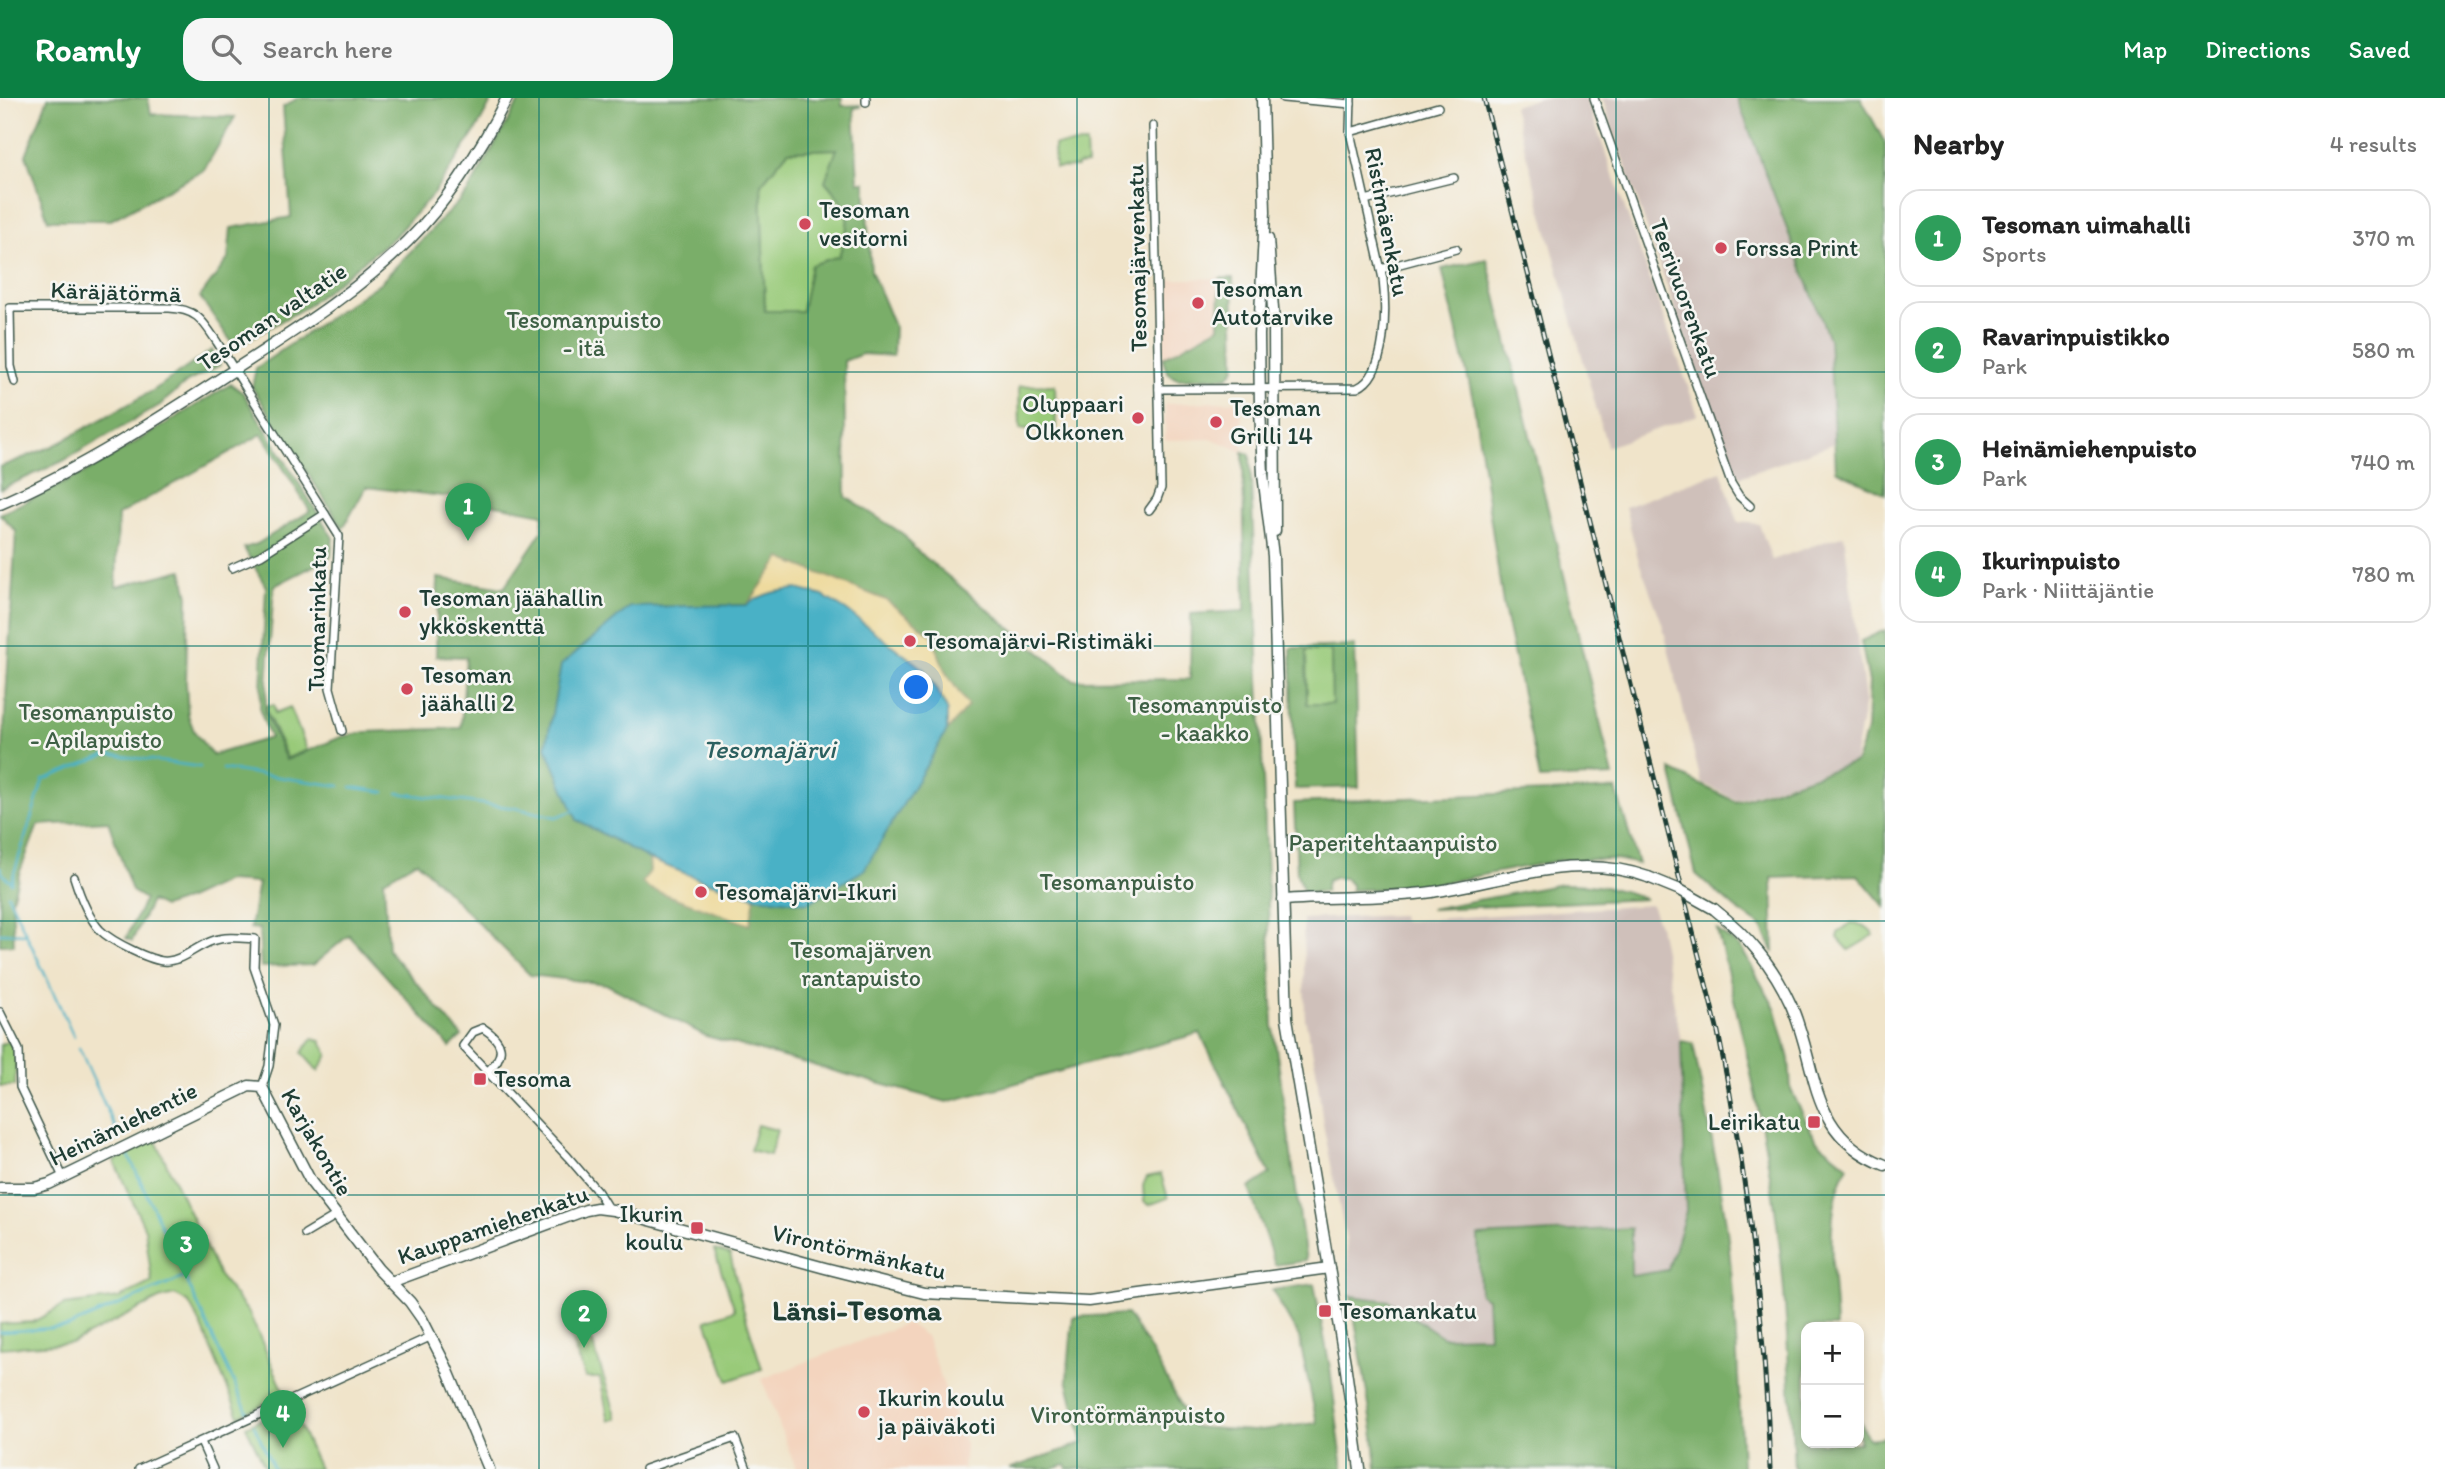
<!DOCTYPE html>
<html lang="en">
<head>
<meta charset="utf-8">
<style>
  :root { --surface:#fff; --page:#f6f6f6; --text:#222; --muted:#767676; --line:#e0e0e0; --accent:#0b8043 }
  body { margin:0; font-family:Itim,sans-serif; background:var(--page); color:var(--text) }
  .controls { position:absolute; right:21px; bottom:21px; display:grid; overflow:hidden; border-radius:14px; box-shadow:0 4px 10px #0003 }
  .controls button { width:63px; height:63px; display:grid; place-items:center; padding:0; border:0; border-bottom:2px solid var(--line); background:var(--surface); color:var(--text); font:35px sans-serif }
  .you { position:absolute; left:917px; top:590px; width:24px; height:24px; margin:-18px; border:5px solid #fff; border-radius:50%; background:#1a73e8; box-shadow:0 0 0 10px #1a73e833 }
  .badge { display:grid; place-items:center; width:46px; height:46px; border-radius:50%; background:var(--accent); color:#fff; font-size:23px; font-weight:700 }
  .pin { position:absolute; translate:-50% -58px; filter:drop-shadow(0 2px 4px #0008) }
  .pin::after { content:''; position:absolute; top:37px; width:24px; height:21px; background:inherit; clip-path:polygon(0 0,100% 0,50% 100%) }
  .list { margin:0; padding:0; list-style:none }
  h2 { display:flex; justify-content:space-between; align-items:center; height:91px; margin:0; padding:0 28px; font-size:30px }
  h2 small { font-size:23px; font-weight:400; color:var(--muted) }
  .list li { display:grid; grid-template-columns:46px 1fr auto; gap:21px; align-items:center; box-sizing:border-box; height:98px; margin:0 14px 14px; padding:0 14px; border:2px solid var(--line); border-radius:21px }
  .list b { display:block; font-size:26px; white-space:nowrap }
  .list p { margin:0; font-size:23px; white-space:nowrap; color:var(--muted) }
  .list em { font-size:23px; font-style:normal; color:var(--muted) }
  .icon { flex:none; width:38px; height:38px; fill:none; stroke:currentColor; stroke-width:2; stroke-linecap:round; stroke-linejoin:round }
  .map { position:relative; flex:none; width:1885px; height:1371px; overflow:hidden }
  header { display:flex; align-items:center; gap:42px; box-sizing:border-box; height:98px; padding:0 35px; background:var(--accent); color:#fff }
  header strong { font-size:33px }
  nav { display:flex; gap:38px; margin-inline-start:auto; font-size:24px }
  .search { width:490px; height:63px; background:var(--page); display:flex; align-items:center; gap:18px; box-sizing:border-box; padding:0 24px; border-radius:21px; color:var(--muted); font-size:26px }
  main { display:flex }
  aside { flex:1; background:var(--surface) }
  .map>svg:first-child { display:block }
  .built { fill:#f3d4be }
  .industrial { fill:#cfc0ba }
  .green { fill:#99ca79; stroke:#5c8456; stroke-width:2 }
  .forest { fill:#7aae69; stroke:#4c764e; stroke-width:2; fill-rule:evenodd }
  .sand { fill:#eeda9e; stroke:#868c69; stroke-width:2 }
  .water { fill:#48b1c6; stroke:#34777d; stroke-width:2 }
  .lines { fill:none; stroke-linecap:round; stroke-linejoin:round }
  .stream { stroke:#48b1c6; stroke-width:2.5 }
  .street-casing { stroke:#3e564a; stroke-width:10 }
  .secondary-casing { stroke:#3e564a; stroke-width:13 }
  .street { stroke:#fff; stroke-width:7 }
  .secondary { stroke:#fff; stroke-width:10 }
  .rail-casing { stroke:#1f3d34; stroke-width:5 }
  .rail { stroke:#f6f6f2; stroke-width:2.5; stroke-dasharray:8; stroke-linecap:butt }
  .secondary-bridge-casing { stroke:#3e564a; stroke-width:13; stroke-linecap:butt }
  .secondary-bridge { stroke:#fff; stroke-width:10 }
  .grid { fill:none; stroke:#0f766e; stroke-width:2; stroke-opacity:0.55 }
  .poi-dot { fill:#d1495b; stroke:#f6f6f2; stroke-width:2.5 }
  .labels { text-anchor:middle; stroke-width:5; stroke-linejoin:round; paint-order:stroke }
  .poi-label { font-size:24px; fill:#1f3d34; stroke:#f6f6f2; text-anchor:start }
  .street-label { font-size:24px; fill:#1f3d34; stroke:#f6f6f2 }
  .park-label { font-size:24px; fill:#3e6045; stroke:#f6f6f2 }
  .water-label { font-size:26px; font-style:italic; fill:#2b6060; stroke:#f6f6f2 }
  .quarter-label { font-size:28px; font-weight:bold; fill:#1f3d34; stroke:#f6f6f2 }
</style>
</head>
<body>
<header>
<strong>Roamly</strong>
<div class="search"><svg class="icon" aria-label="search" viewBox="0 0 24 24"><circle cx="10" cy="10" r="6"/><path d="M15 15l6 6"/></svg>Search here</div>
<nav><a>Map</a><a>Directions</a><a>Saved</a></nav>
</header>
<main>
<div class="map">
<svg width="1885" height="1371" viewBox="0 0 1885 1371">
  <rect width="100%" height="100%" fill="#f6f6f2"/>
  <filter id="ink" filterUnits="userSpaceOnUse"><feTurbulence type="fractalNoise" baseFrequency=".0143" numOctaves="2"/><feDisplacementMap in="SourceGraphic" scale="14" xChannelSelector="R" yChannelSelector="G"/><feConvolveMatrix kernelMatrix="1 2 1 2 8 2 1 2 1" color-interpolation-filters="sRGB"/></filter>
  <filter id="wash" filterUnits="userSpaceOnUse"><feTurbulence type="fractalNoise" baseFrequency=".00686" numOctaves="4" result="noise"/><feDisplacementMap in="SourceGraphic" scale="28" xChannelSelector="R" yChannelSelector="G"/><feGaussianBlur stdDeviation="1.57" result="paint"/><feColorMatrix in="noise" values="0 0 0 0 0 0 0 0 0 0 0 0 0 0 0 0 0 1.4 0 .05"/><feComposite in="paint" operator="in"/></filter>
  <g filter="url(#wash)">
    <rect width="100%" height="100%" fill="#f0e4ca"/>
    <!-- built -->
    <g class="built">
      <polygon points="1220,180 1219,229 1163,260 1161,182"/>
      <polygon points="1241,303 1243,354 1213,341 1165,342 1165,306"/>
      <polygon points="907,1225 926,1238 965,1347 963,1371 796,1371 762,1281"/>
    </g>
    <!-- industrial -->
    <g class="industrial">
      <polygon points="1538,0 1586,0 1698,317 1607,349 1513,8"/>
      <polygon points="1602,0 1737,0 1829,241 1835,345 1740,379 1727,361"/>
      <polygon points="1721,373 1738,424 1759,426 1772,462 1844,437 1865,602 1854,664 1736,702 1701,684 1662,525 1639,464 1625,409"/>
      <polygon points="1651,807 1659,827 1681,943 1686,1113 1668,1172 1631,1178 1630,1130 1478,1138 1480,1196 1487,1200 1489,1238 1443,1239 1389,1203 1351,1198 1346,1141 1323,1026 1316,970 1305,921 1303,821 1401,817 1402,823"/>
    </g>
    <!-- green -->
    <g class="green">
      <polygon points="1086,46 1087,66 1077,67 1077,69 1055,70 1054,47"/>
      <path d="M838,51L825,83C852,114 852,119 839,158L811,168L802,213H765L761,86L788,53Z"/>
      <polygon points="1055,287 1056,330 1020,331 1019,288"/>
      <polygon points="1331,552 1332,606 1307,606 1306,553"/>
      <polygon points="267,607 274,607 275,615 290,609 307,652 287,660 267,614"/>
      <path d="M1849,826C1860,826 1868,827 1874,837L1849,852L1838,840V835Z"/>
      <polygon points="312,941 321,943 328,957 318,973 302,955"/>
      <polygon points="9,943 16,957 15,988 0,988 0,947"/>
      <polygon points="757,1027 777,1032 770,1057 750,1052"/>
      <polygon points="155,1041 219,1178 249,1215 285,1296 239,1318 202,1229 189,1205 175,1197 159,1201 72,1245 0,1250 0,1226 33,1224 64,1207 119,1200 152,1184 145,1131 114,1063"/>
      <polygon points="1161,1076 1168,1100 1149,1107 1144,1103 1143,1087 1147,1079"/>
      <polygon points="714,1152 730,1156 743,1210 762,1271 728,1283 706,1222 735,1212"/>
      <polygon points="582,1213 617,1320 609,1323 600,1280 586,1280 563,1220"/>
      <polygon points="291,1308 319,1371 266,1371 246,1328"/>
    </g>
    <!-- forest -->
    <g class="forest">
      <polygon points="48,0 148,0 151,16 235,19 204,72 111,122 48,122 26,57"/>
      <polygon points="298,0 493,0 476,32 434,95 394,139 306,209 235,249 200,199 228,161 231,130 291,119 283,9"/>
      <path d="M521,0H842V8L861,7V9L854,10L858,84H865L871,173L894,228L893,258L862,256L844,263L846,399L903,436L915,451L1073,582L1190,581L1191,516L1245,513L1243,354L1250,356L1273,928L1306,1163L1275,1167L1249,1090L1270,1076L1200,935L947,1004L706,938L606,886L530,877L417,763L384,782L388,852L462,938L450,949L349,837L313,867L261,869L259,831L250,830L258,785L227,783L188,801L163,809L151,803L132,843L126,840L145,801L132,793L108,723L38,727L19,776L12,802L14,847H0V700L16,433L0,416L90,372L231,286L243,295L333,440L331,459L274,488L265,614L286,662L341,639L366,634L461,630L466,559L436,558L438,480L504,490L542,433L543,416L459,400L366,389L343,430L252,289L256,270L381,184L468,94ZM837,51L825,83C852,114 852,120 839,158L811,167L802,213H765L761,86L788,53ZM262,336L310,413L257,446L244,450L266,489L260,612L270,640L212,657L194,633L188,617L186,585L188,498L182,472L116,489L118,417ZM747,507L781,800C708,796 640,756 577,722L709,509Z"/>
      <polygon points="1737,0 1861,0 1885,45 1885,396 1836,372 1829,241"/>
      <polygon points="1487,161 1613,678 1540,681 1503,506 1473,301 1442,171"/>
      <path d="M1220,180H1233L1235,270L1228,279L1178,281C1167,277 1165,271 1163,260L1219,229Z"/>
      <polygon points="212,252 220,267 187,284 160,307 63,363 1,391 0,369 53,348 154,292"/>
      <polygon points="1885,532 1885,809 1858,777 1772,780 1774,855 1762,829 1735,810 1696,776 1671,672 1736,704 1856,664 1867,632 1869,584 1861,543"/>
      <path d="M1355,548L1359,689L1295,691L1291,550ZM1306,553H1331L1332,606H1307Z"/>
      <polygon points="1616,691 1638,766 1616,761 1561,762 1419,789 1351,792 1351,787 1345,780 1334,780 1327,783 1325,794 1304,794 1297,776 1294,705"/>
      <path d="M1562,786C1592,786 1618,789 1646,801L1430,811Z"/>
      <path d="M1717,832L1741,850L1776,912L1789,961L1791,992L1815,1041L1848,1068C1822,1115 1834,1177 1836,1229H1806V1345H1859V1320L1868,1341L1885,1339V1371H1794C1791,1304 1788,1237 1782,1170C1771,1055 1745,943 1717,832Z"/>
      <path d="M1681,943L1693,945C1705,1010 1720,1074 1728,1140C1736,1217 1739,1294 1742,1371H1377L1374,1338L1351,1198L1389,1203L1443,1239L1489,1238L1487,1200L1480,1196L1478,1138L1631,1130V1178L1668,1172L1686,1113Z"/>
      <polygon points="1314,1186 1330,1270 1343,1371 1068,1371 1066,1367 1052,1371 1009,1371 1083,1345 1067,1281 1073,1219 1127,1216 1150,1251 1193,1329 1253,1333 1317,1325 1299,1239 1272,1192"/>
    </g>
    <!-- sand -->
    <g class="sand">
      <polygon points="781,460 886,502 932,537 945,573 968,608 947,633 947,611 936,590 924,572 893,549 747,507"/>
      <polygon points="649,761 703,782 755,799 750,827 650,791 642,785 650,773"/>
    </g>
    <!-- water -->
    <path class="water" d="M797,491L823,498L846,512L924,572L947,611V633L864,772L808,805L755,799L702,782L649,761L577,722L546,649L561,567L630,509L747,507C763,495 777,493 797,491Z"/>
    <g class="lines">
      <!-- stream -->
      <g class="stream">
        <polyline points="223,671 340,688"/>
        <polyline points="351,689 385,694"/>
        <polyline points="398,695 515,710 556,719 573,713"/>
        <polyline points="0,769 3,777 12,784"/>
        <polyline points="11,785 43,682 108,656 200,669"/>
        <polyline points="8,797 74,939"/>
        <polyline points="0,835 26,836"/>
        <polyline points="79,950 119,1038"/>
        <polyline points="128,1056 248,1315"/>
        <polyline points="0,1234 67,1229 185,1179"/>
        <polyline points="254,1327 274,1371"/>
      </g>
    </g>
  </g>
  <g filter="url(#ink)">
    <g class="lines">
      <!-- street casing -->
      <g class="street-casing">
        <g id="street">
          <polyline points="1283,0 1351,6"/>
          <polyline points="1594,0 1731,385 1739,398 1750,408"/>
          <polyline points="866,4 866,0"/>
          <polyline points="1350,34 1438,9"/>
          <polyline points="1365,102 1454,80"/>
          <polyline points="1381,171 1456,151"/>
          <path d="M15,284L11,268L10,210H169C197,211 203,223 217,244L339,438L330,590L342,633"/>
          <path d="M1159,291L1357,290C1388,277 1386,209 1383,181L1350,34L1351,0"/>
          <polyline points="1149,412 1157,401 1161,390 1153,28"/>
          <polyline points="232,470 261,457 325,416"/>
          <path d="M74,779C79,795 88,819 100,832C111,843 153,865 168,863C183,862 197,848 212,843C226,838 240,840 255,841L254,869L274,927L269,968L262,989"/>
          <polyline points="0,914 19,952 20,989 63,1079"/>
          <path d="M488,973C507,956 503,943 483,930L473,934L463,948L568,1059L598,1094L609,1112"/>
          <polyline points="305,1136 335,1118"/>
          <polyline points="201,1344 213,1371"/>
          <polyline points="139,1371 432,1238"/>
          <polyline points="645,1371 735,1340 747,1371"/>
        </g>
      </g>
      <!-- secondary casing -->
      <g class="secondary-casing">
        <g id="secondary">
          <polyline points="1262,0 1265,114 1259,237 1260,310 1263,376 1273,458 1287,920 1345,1265 1360,1371"/>
          <polyline points="1268,141 1274,225 1275,433"/>
          <path d="M0,406C81,371 160,320 234,272C294,233 357,194 408,143C449,102 481,51 507,0"/>
          <path d="M1283,802C1332,798 1383,801 1432,794C1502,784 1577,753 1648,779"/>
          <path d="M1714,811C1748,838 1773,867 1791,907C1819,970 1807,1037 1885,1067"/>
          <polyline points="0,1090 34,1090 49,1086 249,988 262,989 311,1084 378,1171 410,1204 422,1221 446,1268 489,1371"/>
          <polyline points="391,1184 586,1112 597,1110 613,1112 825,1170 924,1195 1089,1203 1329,1170"/>
        </g>
      </g>
      <!-- street -->
      <use href="#street" class="street"/>
      <!-- secondary -->
      <use href="#secondary" class="secondary"/>
      <!-- rail casing -->
      <g class="rail-casing">
        <path id="rail" d="M1484,0L1718,934C1748,1080 1765,1222 1770,1371"/>
      </g>
      <!-- rail -->
      <use href="#rail" class="rail"/>
      <!-- secondary-bridge casing -->
      <g class="secondary-bridge-casing">
        <polyline id="secondary-bridge" points="1648,779 1680,792 1714,811"/>
      </g>
      <!-- secondary-bridge -->
      <use href="#secondary-bridge" class="secondary-bridge"/>
    </g>
  </g>
  <!-- grid -->
  <path class="grid" d="M269,0V1371M539,0V1371M808,0V1371M1077,0V1371M1346,0V1371M1616,0V1371M0,274H1885M0,548H1885M0,823H1885M0,1097H1885"/>
  <!-- markers -->
  <g class="poi-dot">
    <circle cx="805" cy="126" r="7"/>
    <circle cx="1721" cy="150" r="7"/>
    <circle cx="1198" cy="205" r="7"/>
    <circle cx="1138" cy="320" r="7"/>
    <circle cx="1216" cy="324" r="7"/>
    <circle cx="405" cy="514" r="7"/>
    <circle cx="910" cy="543" r="7"/>
    <circle cx="407" cy="591" r="7"/>
    <circle cx="701" cy="794" r="7"/>
    <rect x="473" y="974" width="14" height="14" rx="3.5"/>
    <rect x="1807" y="1017" width="14" height="14" rx="3.5"/>
    <rect x="690" y="1123" width="14" height="14" rx="3.5"/>
    <rect x="1318" y="1206" width="14" height="14" rx="3.5"/>
    <circle cx="864" cy="1314" r="7"/>
  </g>
  <g class="labels">
    <!-- poi labels -->
    <g class="poi-label">
      <text x="819" y="120">Tesoman<tspan x="819" dy="28">vesitorni</tspan></text>
      <text x="1735" y="158">Forssa Print</text>
      <text x="1212" y="199">Tesoman<tspan x="1212" dy="28">Autotarvike</tspan></text>
      <text x="1124" y="314" text-anchor="end">Oluppaari<tspan x="1124" dy="28">Olkkonen</tspan></text>
      <text x="1230" y="318">Tesoman<tspan x="1230" dy="28">Grilli 14</tspan></text>
      <text x="419" y="508">Tesoman jäähallin<tspan x="419" dy="28">ykköskenttä</tspan></text>
      <text x="924" y="551">Tesomajärvi-Ristimäki</text>
      <text x="421" y="585">Tesoman<tspan x="421" dy="28">jäähalli 2</tspan></text>
      <text x="715" y="802">Tesomajärvi-Ikuri</text>
      <text x="494" y="989">Tesoma</text>
      <text x="1800" y="1032" text-anchor="end">Leirikatu</text>
      <text x="683" y="1124" text-anchor="end">Ikurin<tspan x="683" dy="28">koulu</tspan></text>
      <text x="1339" y="1221">Tesomankatu</text>
      <text x="878" y="1308">Ikurin koulu<tspan x="878" dy="28">ja päiväkoti</tspan></text>
    </g>
    <!-- street labels -->
    <g class="street-label">
      <text transform="translate(1387 124) rotate(79)" y="8">Ristimäenkatu</text>
      <text transform="translate(1137 160) rotate(-91)" y="8">Tesomajärvenkatu</text>
      <text transform="translate(116 194) rotate(2)" y="8">Käräjätörmä</text>
      <text transform="translate(1686 200) rotate(70)" y="8">Teerivuorenkatu</text>
      <text transform="translate(272 219) rotate(-34)" y="8">Tesoman valtatie</text>
      <text transform="translate(317 521) rotate(-89)" y="8">Tuomarinkatu</text>
      <text transform="translate(123 1026) rotate(-26)" y="8">Heinämiehentie</text>
      <text transform="translate(317 1044) rotate(60)" y="8">Karjakontie</text>
      <text transform="translate(493 1127) rotate(-19)" y="8">Kauppamiehenkatu</text>
      <text transform="translate(859 1154) rotate(13)" y="8">Virontörmänkatu</text>
    </g>
    <!-- park labels -->
    <g class="park-label">
      <text x="584" y="230">Tesomanpuisto<tspan x="584" dy="28">- itä</tspan></text>
      <text x="1205" y="615">Tesomanpuisto<tspan x="1205" dy="28">- kaakko</tspan></text>
      <text x="96" y="622">Tesomanpuisto<tspan x="96" dy="28">- Apilapuisto</tspan></text>
      <text x="1393" y="753">Paperitehtaanpuisto</text>
      <text x="1117" y="792">Tesomanpuisto</text>
      <text x="861" y="860">Tesomajärven<tspan x="861" dy="28">rantapuisto</tspan></text>
      <text x="1128" y="1325">Virontörmänpuisto</text>
    </g>
    <!-- water labels -->
    <g class="water-label">
      <text x="769" y="660">Tesomajärvi</text>
    </g>
    <!-- quarter labels -->
    <g class="quarter-label">
      <text x="857" y="1222">Länsi-Tesoma</text>
    </g>
  </g>
</svg>
<div class="controls">
<button>+</button>
<button>−</button>
</div>
<div class="you"></div>
<div class="pin badge" style="left:468px;top:443px;background:#2e9e5b">1</div>
<div class="pin badge" style="left:584px;top:1250px;background:#2e9e5b">2</div>
<div class="pin badge" style="left:186px;top:1181px;background:#2e9e5b">3</div>
<div class="pin badge" style="left:283px;top:1350px;background:#2e9e5b">4</div>
</div>
<aside>
<h2>Nearby<small>4 results</small></h2>
<ul class="list">
<li><span class="badge" style="background:#2e9e5b">1</span><div><b>Tesoman uimahalli</b><p>Sports</p></div><em>370 m</em></li>
<li><span class="badge" style="background:#2e9e5b">2</span><div><b>Ravarinpuistikko</b><p>Park</p></div><em>580 m</em></li>
<li><span class="badge" style="background:#2e9e5b">3</span><div><b>Heinämiehenpuisto</b><p>Park</p></div><em>740 m</em></li>
<li><span class="badge" style="background:#2e9e5b">4</span><div><b>Ikurinpuisto</b><p>Park · Niittäjäntie</p></div><em>780 m</em></li>
</ul>
</aside>
</main>
</body>
</html>
